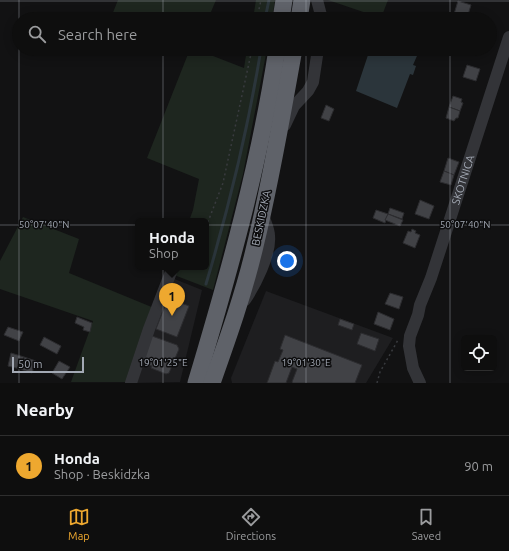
<!DOCTYPE html>
<html lang="en">
<head>
<meta charset="utf-8">
<style>
  :root { --surface:#0e0e0e; --page:#1c1c1c; --text:#f1f3f6; --muted:#9b9c9e; --line:#2e2e2e; --accent:#eea82f }
  body { margin:0; font-family:Ubuntu,sans-serif; background:var(--page); color:var(--text) }
  .controls { position:absolute; right:12px; bottom:12px; display:grid; overflow:hidden; border-radius:6px; box-shadow:0 2px 10px #0003 }
  .controls button { width:36px; height:36px; display:grid; place-items:center; padding:0; border:0; border-bottom:1px solid var(--line); background:var(--surface); color:var(--text); font:20px sans-serif }
  .scale { position:absolute; left:12px; bottom:10px; width:72px; box-sizing:border-box; padding-left:4px; border:2px solid #a3a9b4; border-top:0; font-size:11px; line-height:14px; white-space:nowrap; color:#a3a9b4; -webkit-text-stroke:3px #0d0d0e; paint-order:stroke }
  .you { position:absolute; left:287px; top:261px; width:14px; height:14px; margin:-10px; border:3px solid #fff; border-radius:50%; background:#1a73e8; box-shadow:0 0 0 6px #1a73e833 }
  .badge { display:grid; place-items:center; width:26px; height:26px; border-radius:50%; background:var(--accent); color:#111; font-size:13px; font-weight:700 }
  .pin { position:absolute; translate:-50% -33px; filter:drop-shadow(0 1px 2px #0008) }
  .pin::after { content:''; position:absolute; top:21px; width:14px; height:12px; background:inherit; clip-path:polygon(0 0,100% 0,50% 100%) }
  .popup { position:absolute; left:135px; top:218px; width:74px; height:52px; box-sizing:border-box; display:grid; place-content:center; border-radius:6px; background:var(--surface); filter:drop-shadow(0 1px 3px #0005); font-size:13px; white-space:nowrap; color:var(--muted) }
  .popup b { font-size:15px; color:var(--text) }
  .popup::after { content:''; position:absolute; left:50%; top:100%; margin-left:-8px; border:8px solid transparent; border-top-color:var(--surface) }
  .list { margin:0; padding:0; list-style:none }
  h2 { display:flex; justify-content:space-between; align-items:center; height:52px; margin:0; padding:0 16px; font-size:17px }
  h2 small { font-size:13px; font-weight:400; color:var(--muted) }
  .list li { display:grid; grid-template-columns:26px 1fr auto; gap:12px; align-items:center; box-sizing:border-box; height:60px; padding:0 16px; border-top:1px solid var(--line) }
  .list b { display:block; font-size:15px; white-space:nowrap }
  .list p { margin:0; font-size:13px; white-space:nowrap; color:var(--muted) }
  .list em { font-size:13px; font-style:normal; color:var(--muted) }
  .icon { flex:none; width:22px; height:22px; fill:none; stroke:currentColor; stroke-width:2; stroke-linecap:round; stroke-linejoin:round }
  .map { position:relative; flex:none; width:509px; height:383px; overflow:hidden }
  .search { position:absolute; background:var(--surface); box-shadow:0 2px 10px #0003; left:12px; right:12px; top:12px; height:44px; display:flex; align-items:center; gap:10px; box-sizing:border-box; padding:0 14px; border-radius:22px; color:var(--muted); font-size:15px }
  .sheet { height:112px; background:var(--surface) }
  nav { display:flex; justify-content:space-around; align-items:center; box-sizing:border-box; height:56px; border-top:1px solid var(--line); background:var(--surface); font-size:11px; color:var(--muted) }
  nav a { display:grid; justify-items:center; gap:2px }
  nav .on { color:var(--accent) }
  .map>svg:first-child { display:block }
  .built { fill:#1e1e20 }
  .green { fill:#1e261f }
  .water { fill:#2b353b }
  .lines { fill:none; stroke-linecap:round; stroke-linejoin:round }
  .stream { stroke:#2b353b; stroke-width:3 }
  .building { fill:#414246; stroke:#2c2c2f }
  .path { stroke:#393b3f; stroke-width:1.5; stroke-dasharray:2 3; stroke-linecap:butt }
  .minor { stroke:#333438; stroke-width:12 }
  .highway { stroke:#5f6269; stroke-width:17 }
  .ticks { fill:none; stroke:#a3a9b4; stroke-width:1; stroke-opacity:0.45 }
  .labels { text-anchor:middle; stroke-width:3; stroke-linejoin:round; paint-order:stroke }
  .street-label { font-size:11px; fill:#a3a9b4; stroke:#0d0d0e }
  .ticks-label { font-size:10px; text-anchor:middle; fill:#a3a9b4; stroke:#0d0d0e; stroke-width:3; stroke-linejoin:round; paint-order:stroke }
</style>
</head>
<body>
<div class="map">
<svg width="509" height="383" viewBox="0 0 509 383">
  <rect width="100%" height="100%" fill="#121213"/>
  <!-- built -->
  <g class="built">
    <polygon points="172,278 202,290 180,382 132,383"/>
    <polygon points="266,291 393,338 366,383 232,383 231,378"/>
  </g>
  <!-- green -->
  <g class="green">
    <polygon points="118,0 216,0 208,19 122,19 112,15"/>
    <polygon points="256,0 275,0 272,19 253,19"/>
    <polygon points="328,0 388,0 381,18"/>
    <polygon points="190,49 195,49 244,68 247,49 267,49 243,174 213,290 169,273 171,267 206,267 206,221 189,221 193,210 199,179 147,158"/>
    <polygon points="23,217 79,239 69,273 154,308 126,382 71,382 93,321 0,289 0,261"/>
  </g>
  <!-- water -->
  <polygon class="water" points="370,49 420,49 413,65 416,66 413,75 410,74 397,108 356,91"/>
  <g class="lines">
    <!-- stream -->
    <g class="stream">
      <polyline points="265,19 269,0"/>
      <path d="M206,284C229,207 248,129 261,49"/>
    </g>
  </g>
  <!-- building -->
  <g class="building">
    <polygon points="458,1 471,5 467,18 454,14"/>
    <polygon points="467,65 480,69 476,81 463,77"/>
    <polygon points="453,96 462,99 461,102 463,103 460,111 449,107"/>
    <polygon points="326,105 334,109 329,121 321,118"/>
    <polygon points="449,107 460,111 458,118 456,118 454,121 446,118"/>
    <polygon points="448,158 459,162 454,175 444,171"/>
    <polygon points="444,171 454,175 451,185 440,182"/>
    <polygon points="420,200 434,206 429,219 415,214"/>
    <polygon points="390,208 404,213 402,219 388,214"/>
    <polygon points="376,210 388,214 385,223 373,218"/>
    <polygon points="388,214 403,220 400,226 385,220"/>
    <polygon points="412,229 416,231 415,233 420,235 415,248 403,243 408,231 411,232"/>
    <polygon points="390,293 403,297 399,309 385,304"/>
    <polygon points="168,298 189,306 177,337 156,329"/>
    <polygon points="378,312 394,319 390,330 374,324"/>
    <polygon points="77,317 92,323 90,332 83,330 84,327 75,323"/>
    <polygon points="340,319 354,324 352,330 338,325"/>
    <polygon points="8,327 23,332 19,341 4,335"/>
    <polygon points="361,333 379,339 375,351 357,344"/>
    <polygon points="285,335 362,365 355,383 293,383 292,382 297,369 292,367 286,383 267,383 275,361 278,362 283,350 280,349"/>
    <polygon points="152,336 177,345 179,349 169,373 166,374 151,368 152,366 148,365 146,367 148,361 144,359"/>
    <polygon points="44,337 61,346 57,354 40,345"/>
    <polygon points="11,353 24,357 20,369 8,366"/>
    <polygon points="24,357 36,361 32,373 20,369"/>
    <polygon points="59,361 70,367 62,379 52,373"/>
  </g>
  <g class="lines">
    <!-- path -->
    <g class="path">
      <polyline points="257,19 261,0"/>
      <polyline points="206,227 223,183 252,49"/>
      <polyline points="377,383 380,372 398,340"/>
    </g>
    <!-- minor -->
    <g class="minor">
      <polyline points="317,0 322,19"/>
      <polyline points="285,125 294,106 308,91 313,82 318,49"/>
      <path d="M245,300C255,285 271,254 269,236C269,229 265,222 263,215"/>
      <polyline points="131,383 149,329 171,272"/>
      <path id="s1" d="M420,383L413,368L409,346L410,336L418,315L420,305L431,278L509,37"/>
    </g>
    <!-- highway -->
    <g class="highway">
      <polyline points="281,19 284,0"/>
      <polyline points="299,19 302,0"/>
      <path d="M196,383C229,273 260,162 277,49"/>
      <path d="M212,383C228,338 244,293 255,246C271,181 282,115 294,49"/>
    </g>
  </g>
  <!-- ticks -->
  <path class="ticks" d="M19,0V383M163,0V19M306,0V19M450,0V19M0,1H509M163,49V383M306,49V383M450,49V383M0,225H509"/>
  <g class="labels">
    <!-- street labels -->
    <g class="street-label">
      <text dy="4" stroke="none"><textPath href="#s1" startOffset="214">SKOTNICA</textPath></text>
      <text transform="translate(261 218) rotate(-78)" y="4">BESKIDZKA</text>
    </g>
  </g>
  <g class="ticks-label">
    <text x="44" y="228">50°07'40"N</text>
    <text x="465" y="228">50°07'40"N</text>
    <text x="163" y="366">19°01'25"E</text>
    <text x="306" y="366">19°01'30"E</text>
  </g>
</svg>
<div class="controls">
<button><svg class="icon" aria-label="locate" viewBox="0 0 24 24"><circle cx="12" cy="12" r="6"/><path d="M12 2v4M12 18v4M2 12h4M18 12h4"/></svg></button>
</div>
<div class="scale">50 m</div>
<div class="you"></div>
<div class="pin badge" style="left:172px;top:316px">1</div>
<div class="popup"><b>Honda</b>Shop</div>
<div class="search"><svg class="icon" aria-label="search" viewBox="0 0 24 24"><circle cx="10" cy="10" r="6"/><path d="M15 15l6 6"/></svg>Search here</div>
</div>
<section class="sheet">
<h2>Nearby<small></small></h2>
<ul class="list">
<li><span class="badge">1</span><div><b>Honda</b><p>Shop · Beskidzka</p></div><em>90 m</em></li>
</ul>
</section>
<nav>
<a class="on"><svg class="icon" aria-label="map" viewBox="0 0 24 24"><path d="M3 6l6-2 6 2 6-2v14l-6 2-6-2-6 2zM9 4v14M15 6v14"/></svg>Map</a>
<a><svg class="icon" aria-label="directions" viewBox="0 0 24 24"><path d="M12 3l9 9-9 9-9-9zM9 14v-3h6M13 9l2 2-2 2"/></svg>Directions</a>
<a><svg class="icon" aria-label="saved" viewBox="0 0 24 24"><path d="M7 4h10v16l-5-4-5 4z"/></svg>Saved</a>
</nav>
</body>
</html>
